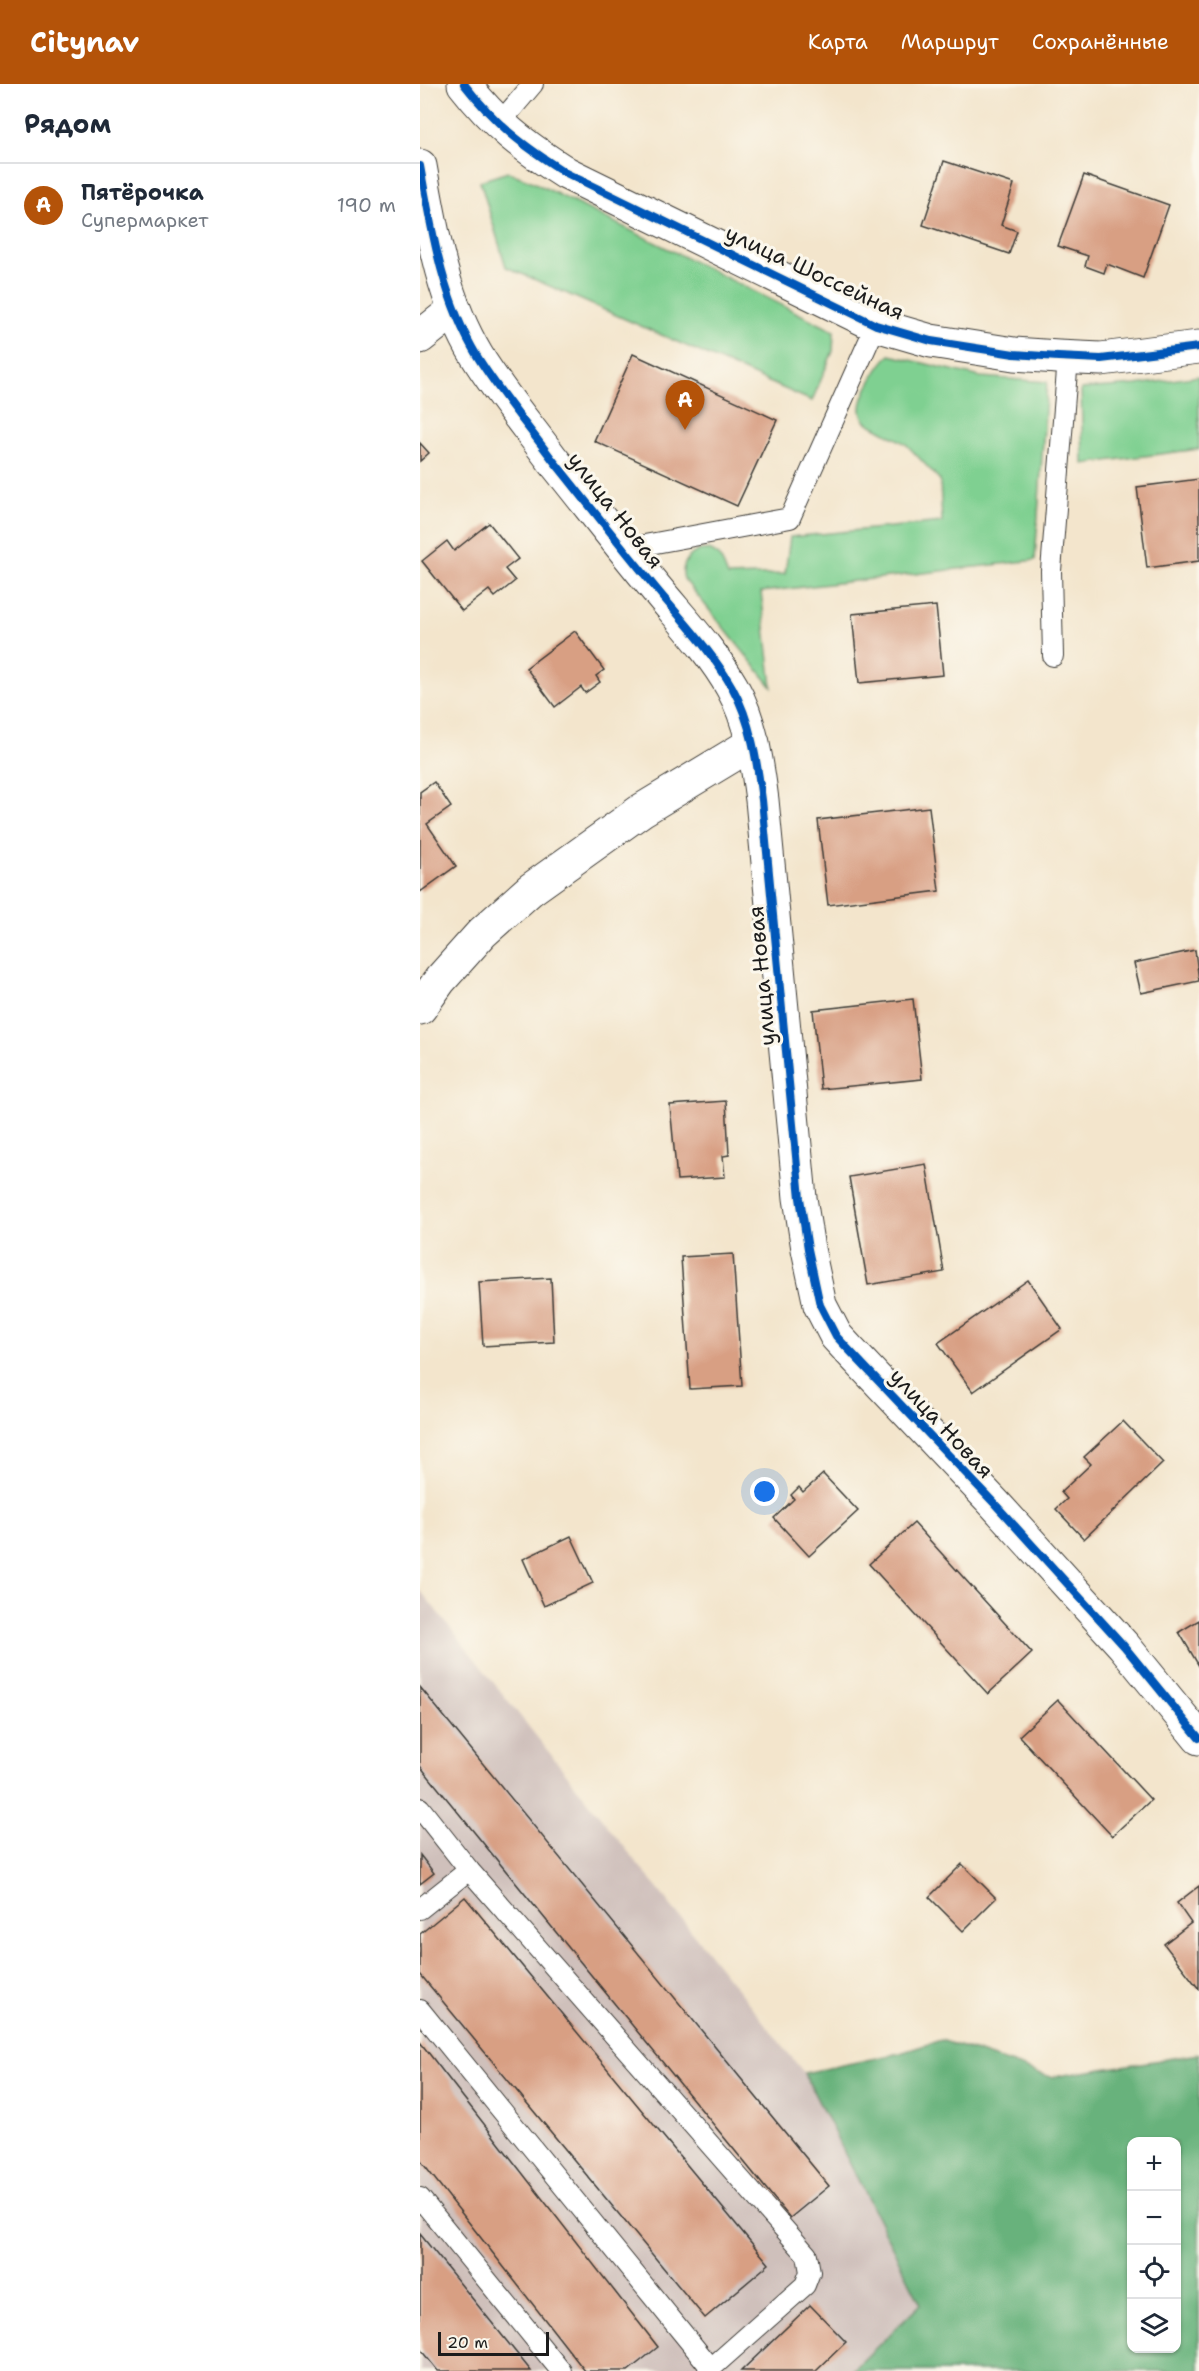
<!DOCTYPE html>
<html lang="ru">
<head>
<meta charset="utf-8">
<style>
  :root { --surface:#fff; --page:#f6f6f7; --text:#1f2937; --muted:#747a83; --line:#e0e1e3; --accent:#b45309 }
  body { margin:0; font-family:"Shantell Sans",sans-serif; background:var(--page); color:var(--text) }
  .controls { position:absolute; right:18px; bottom:18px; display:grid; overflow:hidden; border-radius:12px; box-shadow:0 2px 4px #0004 }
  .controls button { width:54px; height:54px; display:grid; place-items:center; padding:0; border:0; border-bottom:2px solid var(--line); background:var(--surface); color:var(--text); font:30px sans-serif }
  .scale { position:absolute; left:18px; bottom:15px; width:111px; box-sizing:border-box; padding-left:6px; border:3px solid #1c1c1c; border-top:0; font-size:16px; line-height:21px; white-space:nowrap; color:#1c1c1c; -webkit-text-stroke:4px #fbf7ec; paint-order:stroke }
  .you { position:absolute; left:345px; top:1408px; width:21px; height:21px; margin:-15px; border:4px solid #fff; border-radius:50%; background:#1a73e8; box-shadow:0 0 0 9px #1a73e833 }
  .badge { display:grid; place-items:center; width:39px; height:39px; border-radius:50%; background:var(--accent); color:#fff; font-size:20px; font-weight:700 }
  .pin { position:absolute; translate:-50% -50px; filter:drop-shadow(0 2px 3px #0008) }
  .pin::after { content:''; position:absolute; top:32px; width:21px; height:18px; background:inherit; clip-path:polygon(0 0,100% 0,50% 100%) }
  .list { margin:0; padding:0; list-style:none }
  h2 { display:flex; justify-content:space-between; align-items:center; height:78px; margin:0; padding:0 24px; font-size:26px }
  h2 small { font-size:20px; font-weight:400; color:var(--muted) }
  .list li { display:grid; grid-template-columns:39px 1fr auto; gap:18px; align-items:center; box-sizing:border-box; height:84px; padding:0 24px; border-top:2px solid var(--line) }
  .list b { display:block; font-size:22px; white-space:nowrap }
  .list p { margin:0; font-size:20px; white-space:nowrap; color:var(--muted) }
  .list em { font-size:20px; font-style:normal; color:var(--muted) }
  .icon { flex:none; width:33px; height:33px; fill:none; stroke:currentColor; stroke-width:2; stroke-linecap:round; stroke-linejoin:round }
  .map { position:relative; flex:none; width:779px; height:2287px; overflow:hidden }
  header { display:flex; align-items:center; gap:36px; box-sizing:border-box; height:84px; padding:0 30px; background:var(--accent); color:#fff }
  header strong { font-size:28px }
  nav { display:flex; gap:33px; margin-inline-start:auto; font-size:21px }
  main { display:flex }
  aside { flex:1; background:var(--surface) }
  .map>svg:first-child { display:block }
  .industrial { fill:#cfc0bb }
  .green { fill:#7fd091; stroke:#4e7656; stroke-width:1.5 }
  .forest { fill:#67b27b; stroke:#42674c; stroke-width:1.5; fill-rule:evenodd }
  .building { fill:#d89f83 }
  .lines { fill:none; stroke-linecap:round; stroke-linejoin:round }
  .service-casing { stroke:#3c3a36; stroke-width:22 }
  .minor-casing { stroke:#3c3a36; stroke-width:35 }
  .tertiary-casing { stroke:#3c3a36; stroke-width:35 }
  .service { stroke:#fff; stroke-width:20 }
  .minor { stroke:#fff; stroke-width:33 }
  .tertiary { stroke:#fff; stroke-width:33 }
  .cycleway-casing { stroke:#fbf7ec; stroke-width:11 }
  .cycleway { stroke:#0057b8; stroke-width:8 }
  .labels { text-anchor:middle; stroke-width:6; stroke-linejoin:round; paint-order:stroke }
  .street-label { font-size:22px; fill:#1c1c1c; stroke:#fbf7ec }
</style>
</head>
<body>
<header>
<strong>Citynav</strong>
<nav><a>Карта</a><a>Маршрут</a><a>Сохранённые</a></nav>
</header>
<main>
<aside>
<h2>Рядом<small></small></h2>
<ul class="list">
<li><span class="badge">A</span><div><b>Пятёрочка</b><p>Супермаркет</p></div><em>190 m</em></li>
</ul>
</aside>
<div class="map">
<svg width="779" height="2287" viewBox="0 0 779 2287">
  <rect width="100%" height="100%" fill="#fbf7ec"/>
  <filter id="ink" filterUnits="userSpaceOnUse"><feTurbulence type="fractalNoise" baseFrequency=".0167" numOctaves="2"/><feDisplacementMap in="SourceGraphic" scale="12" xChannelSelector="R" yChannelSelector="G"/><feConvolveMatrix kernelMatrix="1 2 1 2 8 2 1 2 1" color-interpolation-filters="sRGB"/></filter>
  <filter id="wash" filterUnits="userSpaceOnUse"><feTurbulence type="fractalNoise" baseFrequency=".008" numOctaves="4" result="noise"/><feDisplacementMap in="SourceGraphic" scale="24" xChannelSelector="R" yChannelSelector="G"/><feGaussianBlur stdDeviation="1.35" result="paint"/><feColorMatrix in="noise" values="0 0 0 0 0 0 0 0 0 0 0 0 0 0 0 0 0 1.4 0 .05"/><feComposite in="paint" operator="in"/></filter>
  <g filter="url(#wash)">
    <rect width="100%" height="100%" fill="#f3e5cc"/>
    <!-- industrial -->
    <polygon class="industrial" points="0,1506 384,1989 501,2220 432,2287 0,2287"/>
    <!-- green -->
    <g class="green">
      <polygon points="88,88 111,97 414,247 413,267 392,317 86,183 60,97"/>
      <path d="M470,271L561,293L627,298L615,476L341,508L352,603L264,495C258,476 281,456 297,471C303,476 305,485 308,492L365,490L370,453L522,438L520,396L486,360L446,338C443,333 440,329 441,324C441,311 460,278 470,271Z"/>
      <polygon points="779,292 779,365 663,380 661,305 716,301"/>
    </g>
    <!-- forest -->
    <path class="forest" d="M521,1956L631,1993L779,1970V2287H432L501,2220L384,1989L480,1969ZM712,2058H756V2264H712Z"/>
    <g id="blocks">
      <!-- building -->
      <g class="building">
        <polygon points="524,77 594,100 581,141 597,147 589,170 503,141"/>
        <polygon points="664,91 749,121 723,194 687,180 684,189 665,182 668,172 638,162"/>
        <polygon points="213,270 357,336 317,422 174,357"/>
        <polygon points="0,359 9,369 0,377"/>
        <polygon points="779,395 779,477 727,484 717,403"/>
        <polygon points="69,439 98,475 85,485 95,497 75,513 69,506 42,527 2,477 27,457 34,467"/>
        <polygon points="516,522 523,591 439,599 432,530"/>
        <polygon points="155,547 184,586 176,592 180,598 165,609 161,603 135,623 106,584"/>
        <polygon points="14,698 31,723 7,740 36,782 0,808 0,708"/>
        <polygon points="509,723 519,807 408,821 398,736"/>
        <polygon points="775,866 779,897 721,909 714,879"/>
        <polygon points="493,915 502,995 401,1005 393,926"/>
        <polygon points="306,1017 309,1071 303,1072 305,1093 257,1096 250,1021"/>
        <polygon points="506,1080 524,1188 448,1201 429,1093"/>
        <polygon points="313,1170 322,1302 270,1305 261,1173"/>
        <polygon points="131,1194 134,1258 63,1262 59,1198"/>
        <polygon points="608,1196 642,1245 553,1308 518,1259"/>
        <polygon points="703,1337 743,1379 664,1455 636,1425 647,1415 641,1408 671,1380 664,1373"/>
        <polygon points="403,1390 438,1427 389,1472 354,1434 374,1415 371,1411 379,1403 383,1408"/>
        <polygon points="494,1439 612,1569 568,1610 449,1480"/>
        <polygon points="151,1452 173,1499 124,1522 103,1475"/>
        <polygon points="779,1536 779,1582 759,1548"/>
        <polygon points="0,1603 409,2102 370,2134 0,1682"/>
        <polygon points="638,1616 731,1716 692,1752 599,1652"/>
        <polygon points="0,1771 14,1789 0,1800"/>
        <polygon points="542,1780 576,1814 543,1847 509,1813"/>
        <polygon points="779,1802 779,1905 744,1860 771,1839 757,1819"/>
        <polygon points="45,1813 349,2180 285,2234 0,1890 0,1850"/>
        <polygon points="0,1958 238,2263 208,2287 165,2287 0,2076"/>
        <polygon points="0,2150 111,2287 18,2287 0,2265"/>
        <polygon points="390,2221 426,2258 396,2287 321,2287"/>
      </g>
    </g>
  </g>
  <g filter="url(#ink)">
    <use href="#blocks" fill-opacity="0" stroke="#3c3a36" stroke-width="1.5"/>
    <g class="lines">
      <!-- service casing -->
      <g class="service-casing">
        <g id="service">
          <polyline points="79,40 113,0"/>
          <polyline points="203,465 370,434 456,241"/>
          <polyline points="633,572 631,487 648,274"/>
          <polyline points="0,1724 49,1786 387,2171 390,2188 385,2201 288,2287"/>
          <polyline points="0,1825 49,1786"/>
          <polyline points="0,1926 291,2284"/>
          <polyline points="0,2114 141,2287"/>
        </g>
      </g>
      <!-- minor casing -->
      <g class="minor-casing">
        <g id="minor">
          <path d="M0,82C12,148 22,214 57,272C79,308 107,341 132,375C166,417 199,460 234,502C261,535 291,566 312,603C331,637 337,677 342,716L380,1114L388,1165L400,1221L416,1252L429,1266L574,1419L704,1562L779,1654"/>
          <polyline points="0,253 34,226"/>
          <polyline points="0,924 20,896 62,849 110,806 222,726 333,659"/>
        </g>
      </g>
      <!-- tertiary casing -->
      <g class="tertiary-casing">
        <path id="tertiary" d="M44,0C76,41 102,61 146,89L456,241L511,257L594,270L638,273L681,275L779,263"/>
      </g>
      <!-- service -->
      <use href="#service" class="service"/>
      <!-- minor -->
      <use href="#minor" class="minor"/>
      <!-- tertiary -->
      <use href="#tertiary" class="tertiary"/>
      <!-- cycleway casing -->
      <g class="cycleway-casing">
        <g id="cycleway">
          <path d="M44,0C76,41 102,61 146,89L456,241L511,257L594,270L638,273L681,275L779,263"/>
          <path d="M0,82C12,148 22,214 57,272C79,308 107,341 132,375C166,417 199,460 234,502C261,535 291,566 312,603C331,637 337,677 342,716L380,1114L388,1165L400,1221L416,1252L429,1266L574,1419L704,1562L779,1654"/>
        </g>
      </g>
      <!-- cycleway -->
      <use href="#cycleway" class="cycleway"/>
    </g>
  </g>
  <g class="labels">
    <!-- street labels -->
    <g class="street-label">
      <text transform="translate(395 188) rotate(25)" y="8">улица Шоссейная</text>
      <text transform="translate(196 426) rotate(52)" y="8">улица Новая</text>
      <text transform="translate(341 892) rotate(-95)" y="8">улица Новая</text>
      <text transform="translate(522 1339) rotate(47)" y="8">улица Новая</text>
    </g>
  </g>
</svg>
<div class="controls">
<button>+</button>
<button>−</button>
<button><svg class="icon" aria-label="locate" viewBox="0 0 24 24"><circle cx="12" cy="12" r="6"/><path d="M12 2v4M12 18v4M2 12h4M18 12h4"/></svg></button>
<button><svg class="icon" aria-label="layers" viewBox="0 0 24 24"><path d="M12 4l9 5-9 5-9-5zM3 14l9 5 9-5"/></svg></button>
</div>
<div class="scale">20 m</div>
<div class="you"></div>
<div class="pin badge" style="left:265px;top:346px">A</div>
</div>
</main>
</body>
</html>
